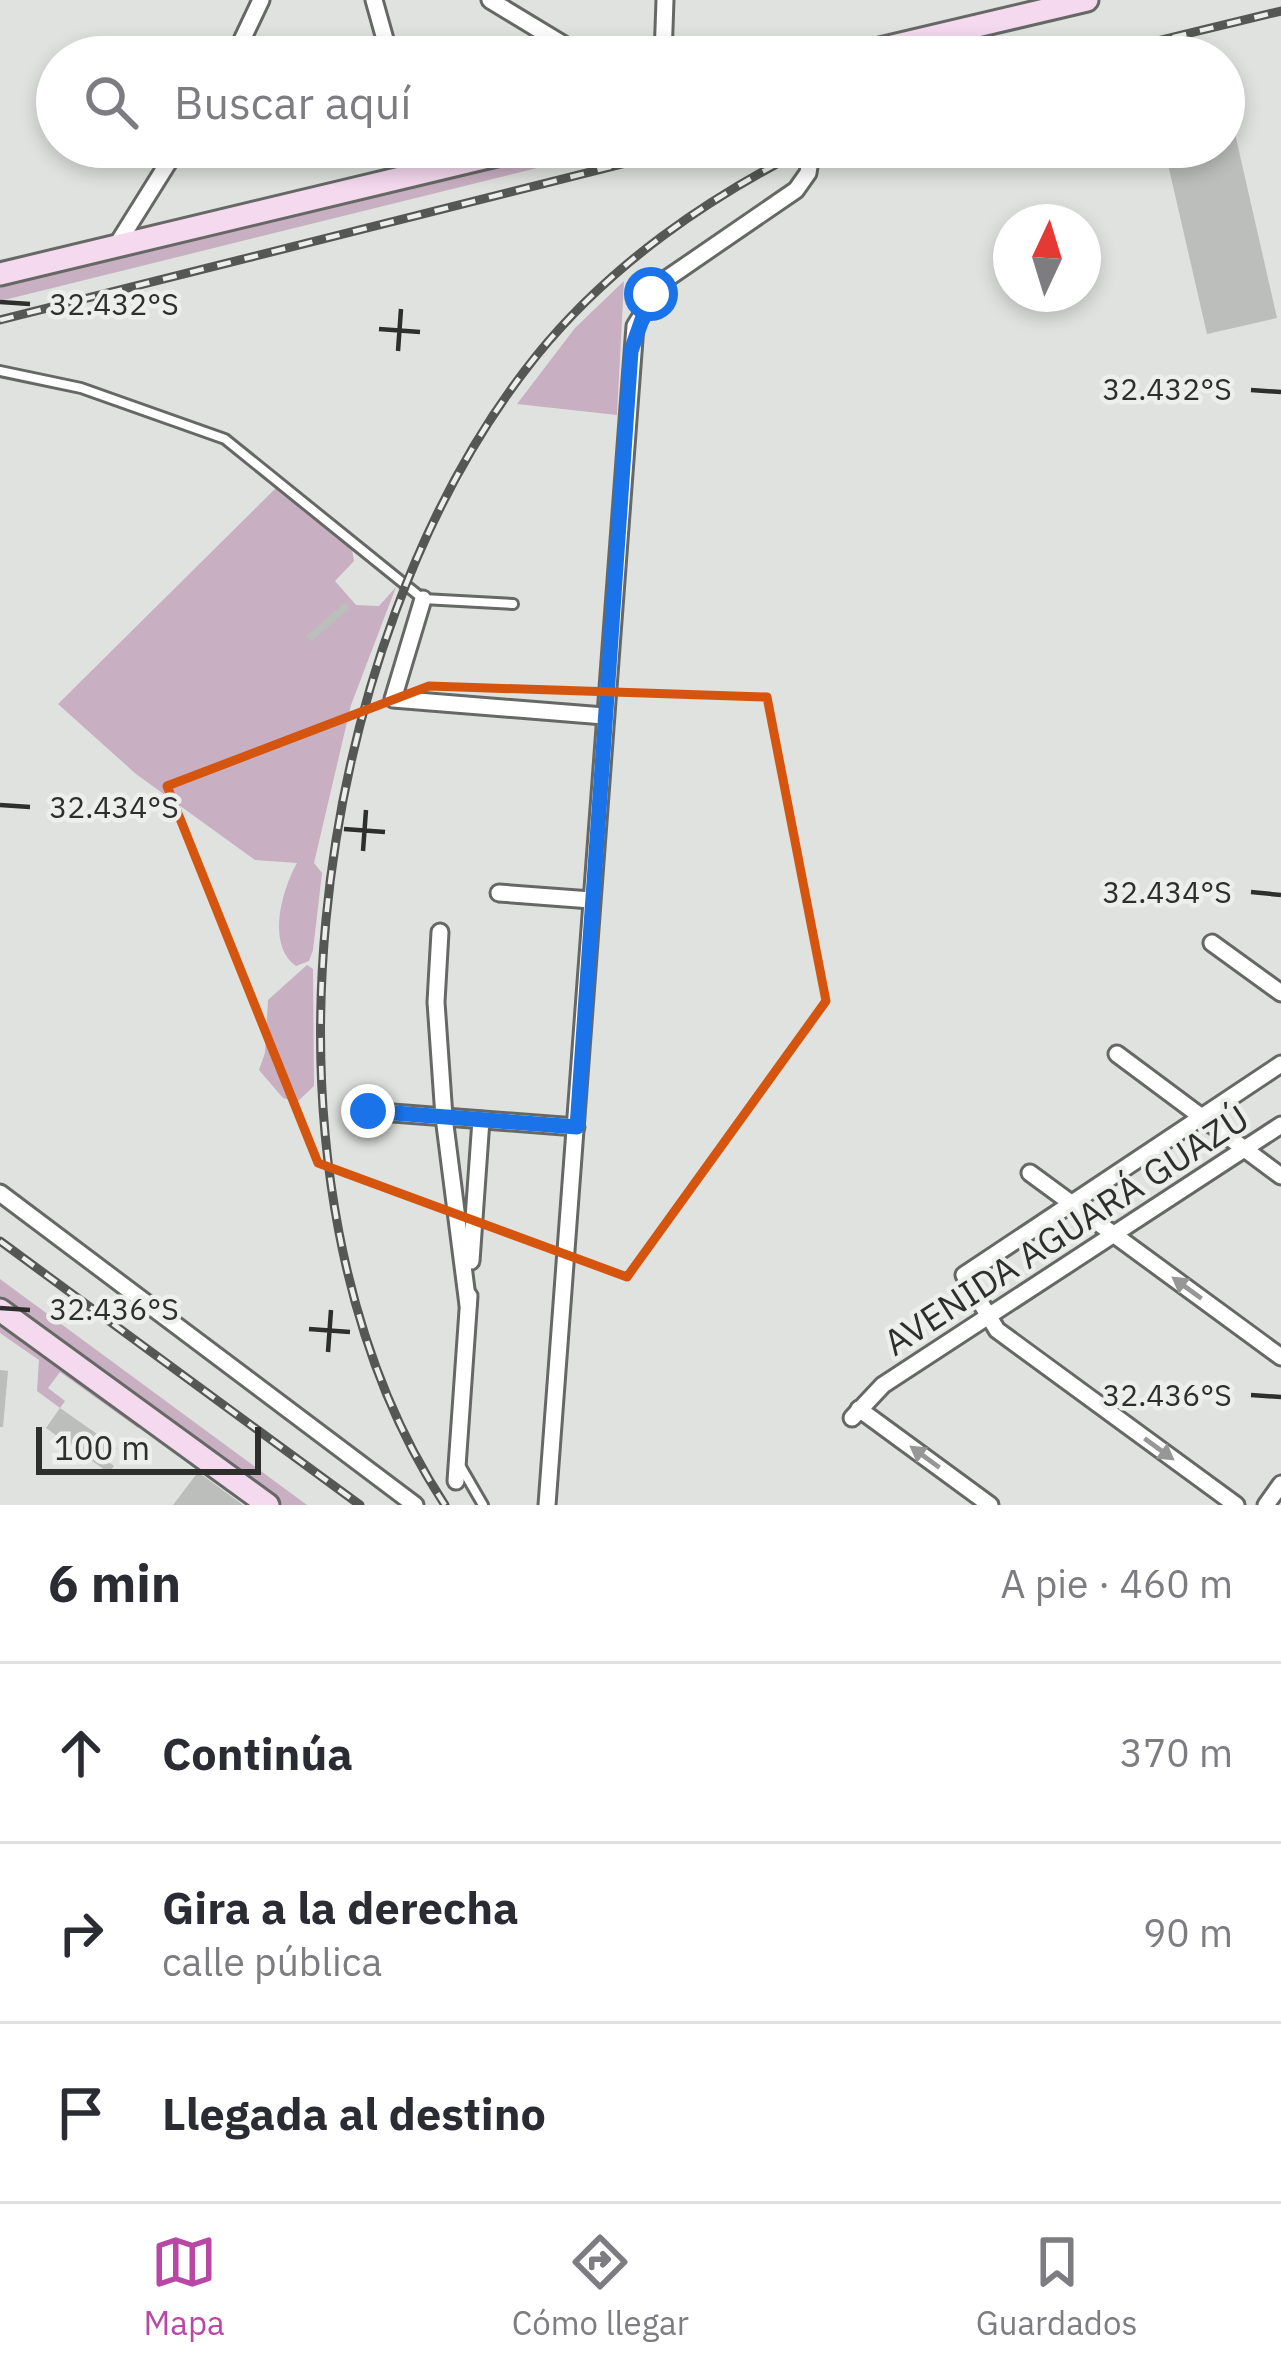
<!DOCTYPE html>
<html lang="es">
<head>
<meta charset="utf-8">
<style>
  :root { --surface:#fff; --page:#f7f7f7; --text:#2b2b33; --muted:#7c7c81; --line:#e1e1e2; --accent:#b848a4 }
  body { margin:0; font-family:"IBM Plex Sans",sans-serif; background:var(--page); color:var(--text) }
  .compass { position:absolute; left:993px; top:204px; width:108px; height:108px; border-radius:50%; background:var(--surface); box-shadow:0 6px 18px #0003; rotate:4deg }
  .scale { position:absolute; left:36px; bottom:30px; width:225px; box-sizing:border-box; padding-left:12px; border:6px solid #2e2f2d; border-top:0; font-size:33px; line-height:42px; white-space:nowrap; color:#2e2f2d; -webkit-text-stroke:9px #edefec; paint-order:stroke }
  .stop { position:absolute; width:36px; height:36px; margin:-27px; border:9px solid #1a73e8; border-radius:50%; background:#fff }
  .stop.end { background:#1a73e8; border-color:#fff; box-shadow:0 3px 12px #0008 }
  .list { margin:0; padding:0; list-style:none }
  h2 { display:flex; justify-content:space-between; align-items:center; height:156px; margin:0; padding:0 48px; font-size:51px }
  h2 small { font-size:39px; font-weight:400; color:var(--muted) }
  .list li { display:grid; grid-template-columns:78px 1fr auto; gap:36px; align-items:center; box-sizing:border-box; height:180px; padding:0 48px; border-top:3px solid var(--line) }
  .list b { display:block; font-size:45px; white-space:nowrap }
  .list p { margin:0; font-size:39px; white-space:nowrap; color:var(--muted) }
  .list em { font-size:39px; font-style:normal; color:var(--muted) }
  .icon { flex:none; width:66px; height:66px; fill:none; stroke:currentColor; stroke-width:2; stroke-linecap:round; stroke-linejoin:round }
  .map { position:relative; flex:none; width:1281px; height:1505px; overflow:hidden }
  .search { position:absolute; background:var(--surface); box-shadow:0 6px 18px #0003; left:36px; right:36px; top:36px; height:132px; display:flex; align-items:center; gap:30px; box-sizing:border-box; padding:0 42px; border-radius:66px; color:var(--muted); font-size:45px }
  .sheet { height:696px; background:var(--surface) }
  nav { display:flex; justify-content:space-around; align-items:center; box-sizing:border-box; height:168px; border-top:3px solid var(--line); background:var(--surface); font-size:33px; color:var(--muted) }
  nav a { display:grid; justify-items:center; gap:6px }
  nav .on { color:var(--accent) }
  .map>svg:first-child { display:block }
  .green { fill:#c8afc2 }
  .building { fill:#bbbeba }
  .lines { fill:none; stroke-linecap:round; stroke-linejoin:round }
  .service-casing { stroke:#656865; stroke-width:14 }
  .minor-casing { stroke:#656865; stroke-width:21 }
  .secondary-casing { stroke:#656865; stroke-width:27 }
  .service { stroke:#fff; stroke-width:8 }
  .minor { stroke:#fff; stroke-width:15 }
  .secondary { stroke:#f5d9ef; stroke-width:21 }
  .rail-casing { stroke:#555755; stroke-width:9 }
  .rail { stroke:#edefec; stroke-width:4.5; stroke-dasharray:14; stroke-linecap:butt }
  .oneway { fill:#969796 }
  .route { stroke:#1a73e8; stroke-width:15 }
  .marked { fill:none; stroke:#d5550f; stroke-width:9; stroke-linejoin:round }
  .ticks { fill:none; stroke:#2e2f2d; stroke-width:4.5 }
  .labels { text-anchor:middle; stroke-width:9; stroke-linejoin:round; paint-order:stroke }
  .street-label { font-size:36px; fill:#2e2f2d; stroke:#edefec }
  .ticks-label { font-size:30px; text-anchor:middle; fill:#2e2f2d; stroke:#edefec; stroke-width:9; stroke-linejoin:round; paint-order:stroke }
</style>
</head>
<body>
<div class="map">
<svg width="1281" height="1505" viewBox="0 0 1281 1505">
  <rect width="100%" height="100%" fill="#dfe2df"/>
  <!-- green -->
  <g class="green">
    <polygon points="566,147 622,147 0,301 0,284"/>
    <polygon points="624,281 617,415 517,404 575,328"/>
    <path d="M276,488L352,550L354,561L335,581L356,605L379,606L396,587L351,705L314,863L322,873L313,950L309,961L296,966C266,945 282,890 297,863L255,860L136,774L58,704Z"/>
    <polygon points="307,965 313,969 314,1086 297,1102 283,1098 259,1070 265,1053 268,1000"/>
    <polygon points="0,1279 307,1505 282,1505 0,1298"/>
    <polygon points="0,1321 142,1424 138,1428 60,1372 48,1388 65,1401 60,1408 37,1391 39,1360 0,1333"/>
  </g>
  <!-- building -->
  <g class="building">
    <polygon points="1226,94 1277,318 1207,334 1164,147 1224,147"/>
    <polygon points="345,602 350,608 311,642 306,636"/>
    <polygon points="0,1370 8,1371 3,1427 0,1427"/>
    <polygon points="60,1408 117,1448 107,1461 114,1466 109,1473 46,1428"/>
    <polygon points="198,1472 243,1505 173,1505"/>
  </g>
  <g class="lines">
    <!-- service casing -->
    <g class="service-casing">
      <g id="service">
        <polyline points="0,371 81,388 225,439 423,599 513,604"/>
        <polyline points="461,1467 483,1505"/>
      </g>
    </g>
    <!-- minor casing -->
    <g class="minor-casing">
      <g id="minor">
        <polyline points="374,0 390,57"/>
        <polyline points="490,0 584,57"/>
        <polyline points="234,57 261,0"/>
        <polyline points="663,57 665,0"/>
        <polyline points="416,147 423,174"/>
        <polyline points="116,246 178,147"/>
        <polyline points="423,599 393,699 604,716"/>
        <polyline points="499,893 591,900"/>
        <polyline points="440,932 436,1002 444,1117 468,1305"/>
        <polyline points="1212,943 1281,993"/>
        <polyline points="1117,1054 1281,1176"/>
        <polyline points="367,1111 576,1127"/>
        <polyline points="1030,1173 1281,1357"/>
        <polyline points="0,1193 415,1505"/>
        <polyline points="471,1261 481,1120"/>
        <polyline points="859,1409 990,1505"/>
        <polyline points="852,1418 883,1385 1281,1125"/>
        <polyline points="456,1481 469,1296"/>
        <polyline points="547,1505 635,326 662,282 796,190 808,173 812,147"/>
        <polyline points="1236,1505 997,1330 964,1275 1281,1064"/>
        <polyline points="1266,1505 1281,1484"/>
      </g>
    </g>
    <!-- secondary casing -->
    <g class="secondary-casing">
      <g id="secondary">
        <polyline points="846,57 1087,0"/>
        <polyline points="0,274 530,147"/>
        <polyline points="0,1310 268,1505"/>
      </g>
    </g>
    <!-- service -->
    <use href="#service" class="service"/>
    <!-- minor -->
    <use href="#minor" class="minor"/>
    <!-- secondary -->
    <use href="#secondary" class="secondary"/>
    <!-- rail casing -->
    <g class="rail-casing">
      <g id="rail">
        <polyline points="1091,57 1281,11"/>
        <polyline points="0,320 690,147"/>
        <polyline points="0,1241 360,1505"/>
        <path d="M445,1505C237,1189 305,643 537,355C611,264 706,199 809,147"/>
      </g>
    </g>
    <!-- rail -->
    <use href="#rail" class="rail"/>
  </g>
  <!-- one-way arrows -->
  <defs><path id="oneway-solid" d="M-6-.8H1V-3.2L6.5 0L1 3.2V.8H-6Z" transform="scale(3)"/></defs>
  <g class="oneway">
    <use href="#oneway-solid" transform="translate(1187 1288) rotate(-144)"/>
    <use href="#oneway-solid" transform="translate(1159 1449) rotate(36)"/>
    <use href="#oneway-solid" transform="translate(925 1457) rotate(-144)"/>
  </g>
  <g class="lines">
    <!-- route -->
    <polyline class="route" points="368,1111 577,1127 631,351 651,294"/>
  </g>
  <!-- marked area -->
  <path class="marked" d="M429,686L767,697L826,1001L627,1277L318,1163L167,786Z"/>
  <!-- ticks -->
  <path class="ticks" d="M0,302L30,304M379,329L420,332M398,351L401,309M1251,390L1281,392M0,805L30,807M344,829L385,832M363,851L366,810M1251,892L1281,895M0,1308L30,1310M309,1329L350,1332M328,1352L331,1310M1251,1395L1281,1397"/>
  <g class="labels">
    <!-- street labels -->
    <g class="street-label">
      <text transform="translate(1066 1230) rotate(-33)" y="13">AVENIDA AGUARÁ GUAZÚ</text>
    </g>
  </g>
  <g class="ticks-label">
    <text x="114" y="315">32.432°S</text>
    <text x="1167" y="400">32.432°S</text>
    <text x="114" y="818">32.434°S</text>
    <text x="1167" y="903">32.434°S</text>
    <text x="114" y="1320">32.436°S</text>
    <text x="1167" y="1406">32.436°S</text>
  </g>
</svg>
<svg class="compass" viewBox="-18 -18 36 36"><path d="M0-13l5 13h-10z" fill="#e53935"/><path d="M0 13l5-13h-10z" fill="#7c7c81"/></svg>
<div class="scale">100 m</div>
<div class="stop" style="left:651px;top:294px"></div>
<div class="stop end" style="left:368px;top:1111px"></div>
<div class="search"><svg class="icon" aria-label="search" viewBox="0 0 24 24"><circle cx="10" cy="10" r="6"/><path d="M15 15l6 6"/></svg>Buscar aquí</div>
</div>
<section class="sheet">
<h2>6 min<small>A pie · 460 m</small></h2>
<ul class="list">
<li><svg class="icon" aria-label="ahead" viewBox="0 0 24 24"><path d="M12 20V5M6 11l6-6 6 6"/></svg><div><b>Continúa</b></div><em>370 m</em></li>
<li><svg class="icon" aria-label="right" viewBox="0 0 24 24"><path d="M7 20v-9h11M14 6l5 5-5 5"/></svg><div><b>Gira a la derecha</b><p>calle pública</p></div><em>90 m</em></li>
<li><svg class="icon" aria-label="arrive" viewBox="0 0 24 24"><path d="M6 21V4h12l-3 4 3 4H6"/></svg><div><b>Llegada al destino</b></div></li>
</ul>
</section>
<nav>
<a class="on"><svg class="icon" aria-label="map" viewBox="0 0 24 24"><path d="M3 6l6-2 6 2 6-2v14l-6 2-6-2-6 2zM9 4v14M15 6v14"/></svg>Mapa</a>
<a><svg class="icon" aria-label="directions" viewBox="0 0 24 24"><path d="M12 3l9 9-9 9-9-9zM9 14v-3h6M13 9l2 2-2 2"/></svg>Cómo llegar</a>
<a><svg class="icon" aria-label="saved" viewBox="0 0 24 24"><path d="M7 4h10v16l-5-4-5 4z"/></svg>Guardados</a>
</nav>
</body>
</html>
